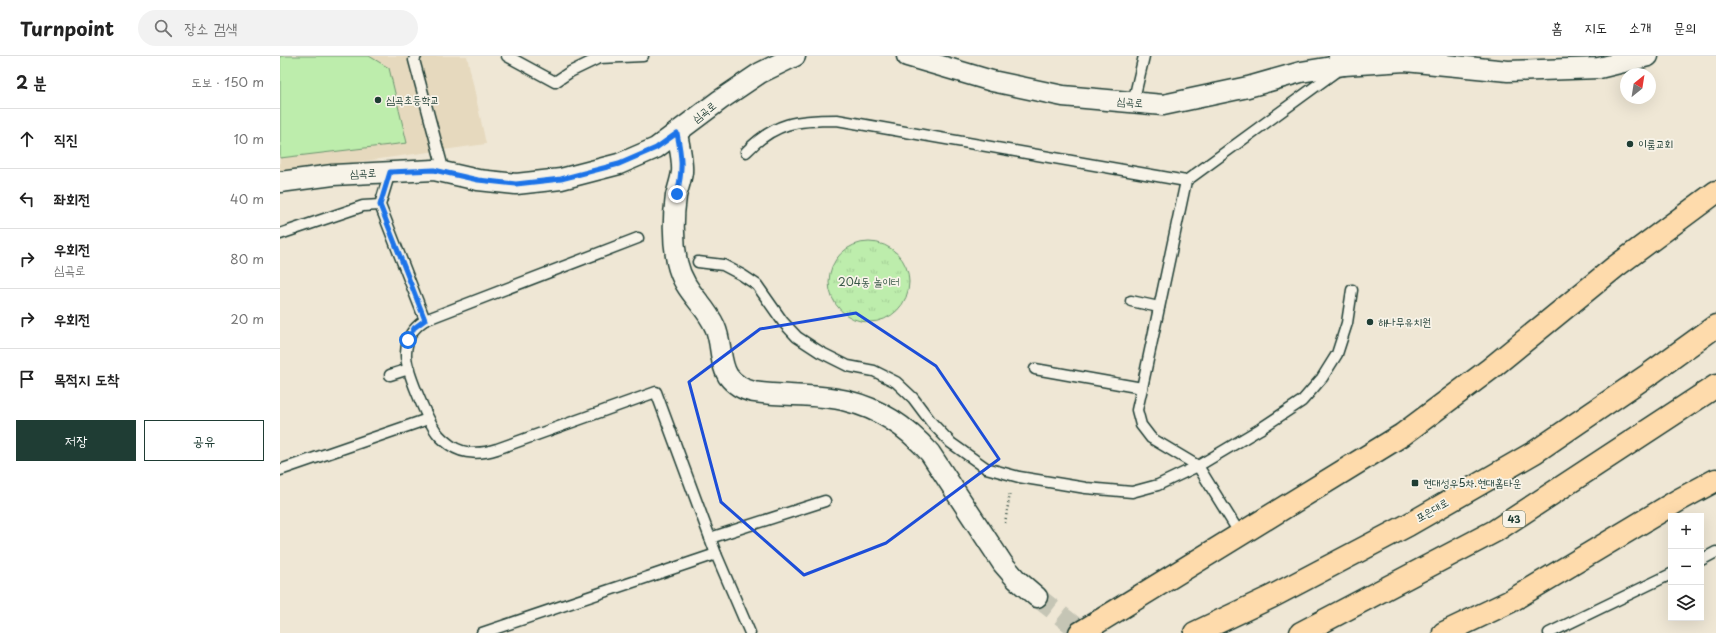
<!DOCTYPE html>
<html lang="ko">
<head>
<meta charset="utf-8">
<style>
  :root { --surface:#fff; --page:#f2f2f2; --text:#222; --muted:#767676; --line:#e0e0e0; --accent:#1f3d34 }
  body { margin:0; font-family:"Playpen Sans","Poor Story",sans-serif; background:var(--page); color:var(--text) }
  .controls { position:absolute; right:12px; bottom:12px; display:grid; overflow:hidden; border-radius:0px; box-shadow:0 4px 16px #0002 }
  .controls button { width:36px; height:36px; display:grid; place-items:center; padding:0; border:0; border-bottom:1px solid var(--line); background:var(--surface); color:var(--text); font:20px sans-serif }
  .compass { position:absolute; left:1340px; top:12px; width:36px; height:36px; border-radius:50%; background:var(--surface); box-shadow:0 4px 16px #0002; rotate:30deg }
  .stop { position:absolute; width:12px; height:12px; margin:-9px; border:3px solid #1a73e8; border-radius:50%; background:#fff }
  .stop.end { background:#1a73e8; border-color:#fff; box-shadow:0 1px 4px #0008 }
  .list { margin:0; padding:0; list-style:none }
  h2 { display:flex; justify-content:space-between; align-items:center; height:52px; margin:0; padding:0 16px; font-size:17px }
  h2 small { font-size:13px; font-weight:400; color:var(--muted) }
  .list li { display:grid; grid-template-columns:26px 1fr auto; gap:12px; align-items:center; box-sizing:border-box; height:60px; padding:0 16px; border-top:1px solid var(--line) }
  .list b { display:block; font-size:15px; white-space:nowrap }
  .list p { margin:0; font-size:13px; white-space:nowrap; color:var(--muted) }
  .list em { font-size:13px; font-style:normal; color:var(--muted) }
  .actions { display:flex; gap:8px; padding:12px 16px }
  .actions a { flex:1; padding:9px 0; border:1px solid var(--accent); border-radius:0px; text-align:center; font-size:14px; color:var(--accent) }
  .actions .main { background:var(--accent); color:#fff }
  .icon { flex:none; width:22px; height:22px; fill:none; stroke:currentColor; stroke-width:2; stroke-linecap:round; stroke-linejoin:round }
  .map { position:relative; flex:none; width:1436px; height:577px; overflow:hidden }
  header { display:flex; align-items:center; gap:24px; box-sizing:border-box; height:56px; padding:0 20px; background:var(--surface); border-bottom:1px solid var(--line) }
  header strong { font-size:19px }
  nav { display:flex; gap:22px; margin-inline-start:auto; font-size:14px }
  .search { width:280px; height:36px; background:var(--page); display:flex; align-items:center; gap:10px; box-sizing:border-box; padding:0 14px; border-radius:22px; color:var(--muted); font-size:15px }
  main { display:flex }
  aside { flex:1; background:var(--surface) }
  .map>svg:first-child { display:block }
  .built { fill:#e6d9be }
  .green { fill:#bdedac; stroke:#6e9570 }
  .park { fill:url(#park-tufts); stroke:#6e9570 }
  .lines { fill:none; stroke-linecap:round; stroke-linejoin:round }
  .minor-tunnel { stroke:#c5c5b5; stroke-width:20; stroke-dasharray:20 10; stroke-linecap:butt }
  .service-casing { stroke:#1f3d34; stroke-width:13 }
  .minor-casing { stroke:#1f3d34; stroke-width:23 }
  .primary-casing { stroke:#1f3d34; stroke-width:25 }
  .path { stroke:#1f3d34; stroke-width:2.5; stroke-dasharray:1 3; stroke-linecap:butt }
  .service { stroke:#f7f3e8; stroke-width:10 }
  .minor { stroke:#f7f3e8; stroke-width:20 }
  .primary { stroke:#fedbac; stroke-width:22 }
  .route { stroke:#1a73e8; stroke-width:5 }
  .marked { fill:none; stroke:#1d4ed8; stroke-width:3; stroke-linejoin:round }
  .poi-dot { fill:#1f3d34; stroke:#f7f3e8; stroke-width:1.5 }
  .labels { text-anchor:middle; stroke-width:3.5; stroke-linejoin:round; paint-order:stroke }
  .shield { fill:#f7f3e8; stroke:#60746a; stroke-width:1 }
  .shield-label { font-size:10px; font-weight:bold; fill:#1f3d34 }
  .poi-label { font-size:11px; fill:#1f3d34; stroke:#f7f3e8; text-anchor:start }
  .street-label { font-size:11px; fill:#1f3d34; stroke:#f7f3e8 }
  .park-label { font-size:11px; fill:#375746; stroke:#f7f3e8 }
</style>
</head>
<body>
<header>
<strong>Turnpoint</strong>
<div class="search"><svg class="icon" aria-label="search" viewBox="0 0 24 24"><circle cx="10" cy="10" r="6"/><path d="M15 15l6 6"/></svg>장소 검색</div>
<nav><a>홈</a><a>지도</a><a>소개</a><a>문의</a></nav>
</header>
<main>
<aside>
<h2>2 분<small>도보 · 150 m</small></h2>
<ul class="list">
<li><svg class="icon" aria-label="ahead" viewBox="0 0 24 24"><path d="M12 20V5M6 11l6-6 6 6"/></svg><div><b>직진</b></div><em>10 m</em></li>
<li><svg class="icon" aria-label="left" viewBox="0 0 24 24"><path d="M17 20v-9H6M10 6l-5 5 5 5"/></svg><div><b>좌회전</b></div><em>40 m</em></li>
<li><svg class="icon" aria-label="right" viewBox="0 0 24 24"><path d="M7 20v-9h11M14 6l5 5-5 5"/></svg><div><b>우회전</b><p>심곡로</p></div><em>80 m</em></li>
<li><svg class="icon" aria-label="right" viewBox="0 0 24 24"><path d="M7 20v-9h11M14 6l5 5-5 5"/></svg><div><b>우회전</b></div><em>20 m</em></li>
<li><svg class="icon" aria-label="arrive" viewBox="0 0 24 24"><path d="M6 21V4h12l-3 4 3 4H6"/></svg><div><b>목적지 도착</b></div></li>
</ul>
<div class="actions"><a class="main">저장</a><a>공유</a></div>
</aside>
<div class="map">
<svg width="1436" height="577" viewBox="0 0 1436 577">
  <defs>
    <pattern id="park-tufts" width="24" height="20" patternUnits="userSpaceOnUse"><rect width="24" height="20" fill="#bdedac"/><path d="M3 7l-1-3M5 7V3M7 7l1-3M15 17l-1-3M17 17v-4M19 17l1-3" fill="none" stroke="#a2cc95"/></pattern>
  </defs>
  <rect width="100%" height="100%" fill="#efe7d5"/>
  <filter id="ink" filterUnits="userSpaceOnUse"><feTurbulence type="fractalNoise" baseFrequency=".025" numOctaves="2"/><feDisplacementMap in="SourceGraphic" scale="8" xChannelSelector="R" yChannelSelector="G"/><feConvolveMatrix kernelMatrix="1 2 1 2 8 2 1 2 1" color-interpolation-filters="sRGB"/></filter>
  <g filter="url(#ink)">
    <!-- built -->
    <polygon class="built" points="0,0 187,0 206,88 0,117"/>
    <!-- green -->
    <polygon class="green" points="0,0 89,0 109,12 127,87 0,102"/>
    <!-- park -->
    <circle class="park" cx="589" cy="226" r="40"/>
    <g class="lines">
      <!-- minor-tunnel -->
      <polyline class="minor-tunnel" points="757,541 803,577"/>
      <!-- service casing -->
      <g class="service-casing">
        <g id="service">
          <polyline points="136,0 134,4 164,116"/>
          <polyline points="227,0 275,26 290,16 319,2 363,0"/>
          <polyline points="853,47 864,0"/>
          <path d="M466,96C495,66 517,64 557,64L906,125"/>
          <polyline points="110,116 100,149 145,264"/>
          <polyline points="0,178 83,150 100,149"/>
          <path d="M358,182L145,264C132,273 127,281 126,297C125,313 147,363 157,377C160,381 166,386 170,389C184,399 202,398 217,393L376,336L436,498L470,577"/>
          <polyline points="418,206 443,209 462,219 477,229 503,266 517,281 540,296 568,310 594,315 616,326 633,342 651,366 671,387 706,412 739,421 806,432 852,436 878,429 918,410 980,373 1022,345 1042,322 1057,298 1067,267 1072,234"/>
          <polyline points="851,245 879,251"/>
          <polyline points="755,313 862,332"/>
          <polyline points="110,319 129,313"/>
          <polyline points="0,414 148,363"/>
          <polyline points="960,478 918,410 871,382 861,369 857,354 862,332 906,125 1058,14"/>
          <polyline points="430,482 545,445"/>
          <polyline points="1421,504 1436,496"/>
          <polyline points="202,577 436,498"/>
          <polyline points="1269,577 1391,518"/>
        </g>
      </g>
      <!-- minor casing -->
      <g class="minor-casing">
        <g id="minor">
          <polyline points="627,0 712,25 783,40 883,49 968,31 1021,16 1064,9 1059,0"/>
          <polyline points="1064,9 1125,5 1228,15 1319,12 1368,0"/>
          <path d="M397,77C399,90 403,103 402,116C401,124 398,132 396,140C393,161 393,185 397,206C404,237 424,246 435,271C442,286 439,306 448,320C454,328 464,334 474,336C504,341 536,337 567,345C601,353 627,371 650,397L723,508L736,523L757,541"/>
          <polyline points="0,126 53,119 154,114 198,124 236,128 281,123 339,108 376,92 440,44 480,17 515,0"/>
        </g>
      </g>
      <!-- primary casing -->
      <g class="primary-casing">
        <g id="primary">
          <polyline points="800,577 1122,379 1210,313 1335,211 1436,136"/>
          <polyline points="915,577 991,541 1128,469 1255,396 1371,317 1436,270"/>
          <polyline points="1021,577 1215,475 1436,330"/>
          <polyline points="1164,577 1229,546 1399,444 1436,424"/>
        </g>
      </g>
      <!-- path -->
      <polyline class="path" points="725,467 730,437"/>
      <!-- service -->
      <use href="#service" class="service"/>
      <!-- minor -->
      <use href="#minor" class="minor"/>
      <!-- primary -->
      <use href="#primary" class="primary"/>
    </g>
  </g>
  <g class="lines" filter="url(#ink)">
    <!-- route -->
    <path class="route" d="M128,284L134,272L145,264L100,149L110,116L154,114L198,124L236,128L281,123L339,108L376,92L397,77C402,102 403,113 397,138"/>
  </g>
  <!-- marked area -->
  <path class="marked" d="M576,257L656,310L719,403L606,487L524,519L441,446L409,326L480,273Z"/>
  <!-- markers -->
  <g class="poi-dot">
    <circle cx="98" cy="44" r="4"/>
    <circle cx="1350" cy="88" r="4"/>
    <circle cx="1090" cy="266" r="4"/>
    <rect x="1131" y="423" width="8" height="8" rx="2"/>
  </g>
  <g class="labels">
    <!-- shield labels -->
    <rect class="shield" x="1223" y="455" width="22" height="16" rx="3"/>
    <g class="shield-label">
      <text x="1234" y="467">43</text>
    </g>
    <!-- poi labels -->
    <g class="poi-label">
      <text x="106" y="48">심곡초등학교</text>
      <text x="1358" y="92">이룸교회</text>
      <text x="1098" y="270">해나무유치원</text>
      <text x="1143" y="431">현대성우5차.현대홈타운</text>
    </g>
    <!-- street labels -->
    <g class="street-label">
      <text transform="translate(850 46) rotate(5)" y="4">심곡로</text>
      <text transform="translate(424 56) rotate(-38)" y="4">심곡로</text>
      <text transform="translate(83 117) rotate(-3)" y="4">심곡로</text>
      <text transform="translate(1152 454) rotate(-30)" y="4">포은대로</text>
    </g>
    <!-- park labels -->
    <g class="park-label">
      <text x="589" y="230">204동 놀이터</text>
    </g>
  </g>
</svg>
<div class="controls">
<button>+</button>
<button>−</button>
<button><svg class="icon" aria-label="layers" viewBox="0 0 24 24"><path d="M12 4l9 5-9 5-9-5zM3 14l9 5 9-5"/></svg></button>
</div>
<svg class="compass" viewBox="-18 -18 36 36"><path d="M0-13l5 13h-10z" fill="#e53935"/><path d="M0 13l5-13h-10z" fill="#767676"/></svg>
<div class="stop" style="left:128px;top:284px"></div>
<div class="stop end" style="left:397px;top:138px"></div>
</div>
</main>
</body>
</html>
